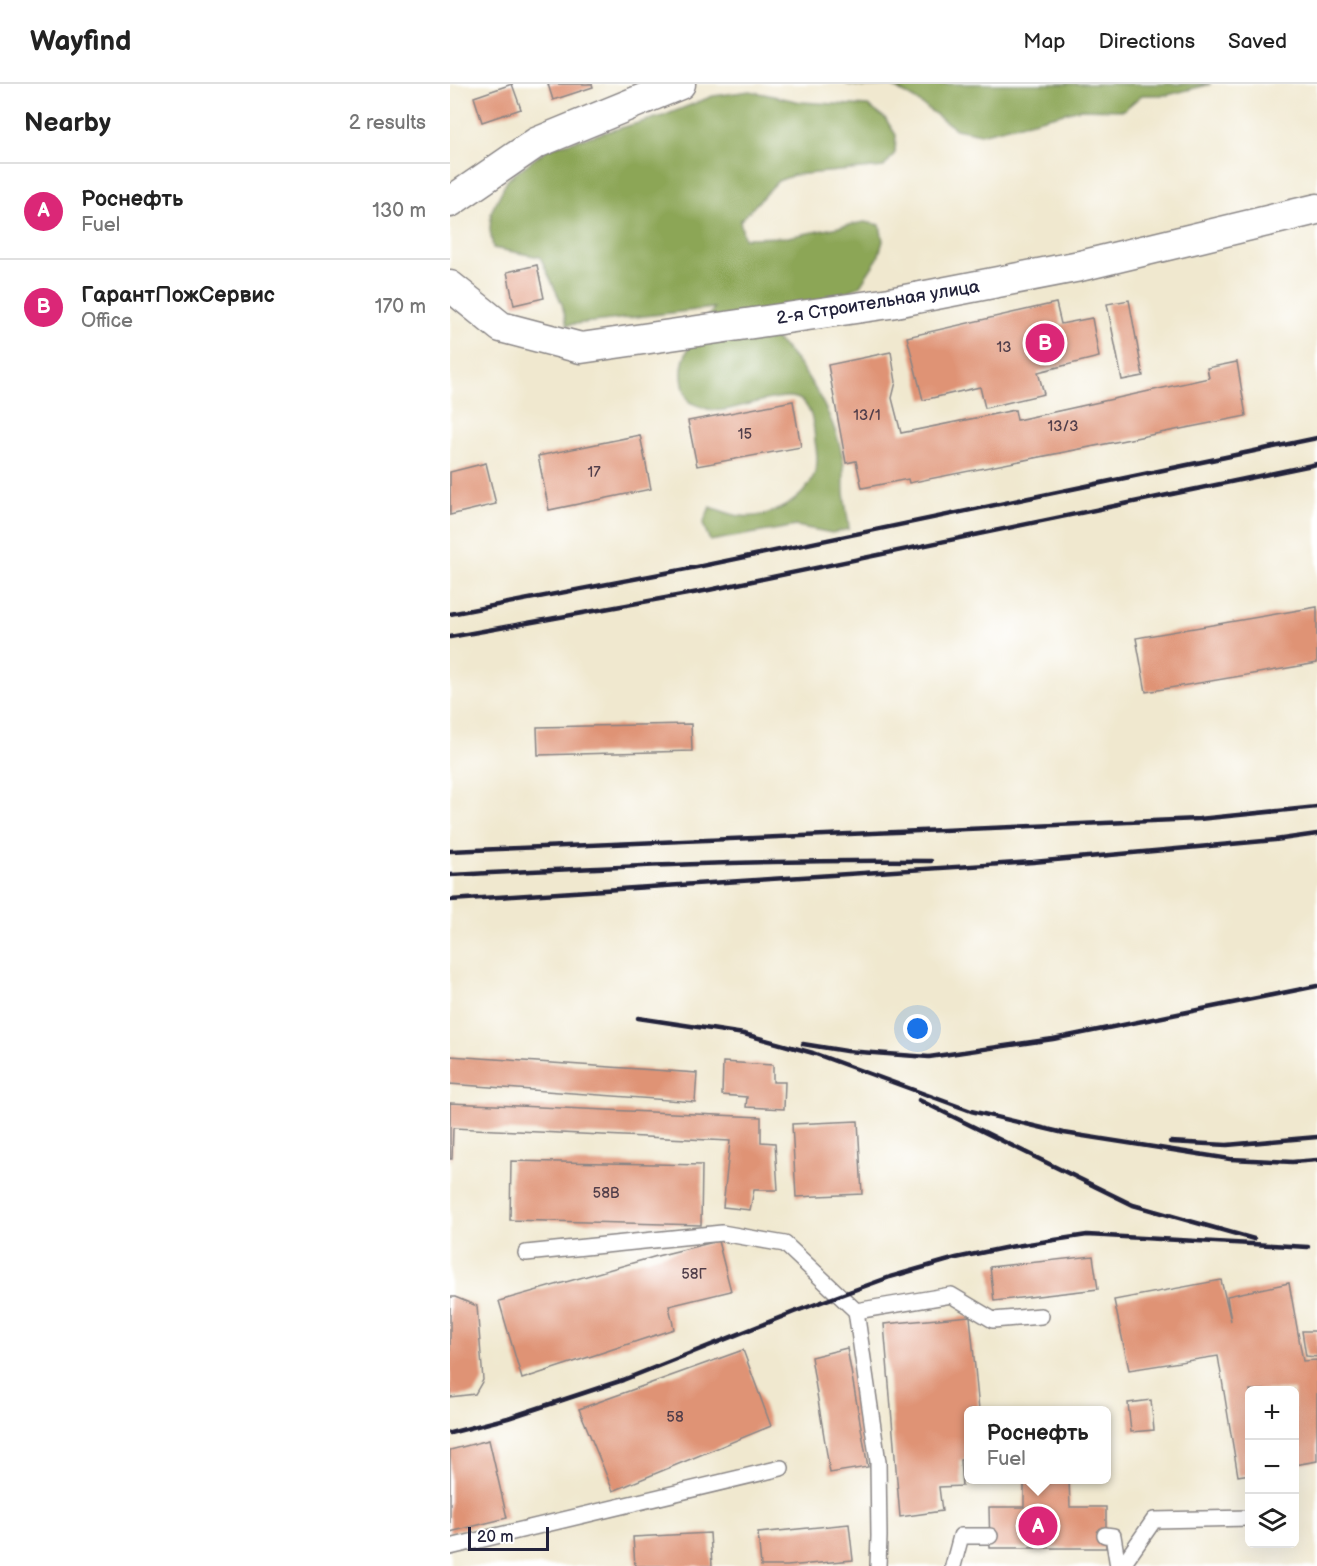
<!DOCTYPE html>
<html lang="en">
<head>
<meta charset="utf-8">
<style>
  :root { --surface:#fff; --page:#f2f2f2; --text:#222; --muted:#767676; --line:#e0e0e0; --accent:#db2777 }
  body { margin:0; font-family:"Balsamiq Sans",sans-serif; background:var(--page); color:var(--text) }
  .controls { position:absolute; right:18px; bottom:18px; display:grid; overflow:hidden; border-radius:9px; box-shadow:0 6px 24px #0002 }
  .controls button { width:54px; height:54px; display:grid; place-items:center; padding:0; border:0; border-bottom:2px solid var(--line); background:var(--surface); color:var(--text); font:30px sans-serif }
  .scale { position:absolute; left:18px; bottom:15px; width:81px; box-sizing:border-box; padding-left:6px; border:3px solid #22223b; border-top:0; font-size:16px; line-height:21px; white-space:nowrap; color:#22223b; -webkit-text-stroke:4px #fff; paint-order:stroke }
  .you { position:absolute; left:468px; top:945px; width:21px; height:21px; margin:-15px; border:4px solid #fff; border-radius:50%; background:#1a73e8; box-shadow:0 0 0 9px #1a73e833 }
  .badge { display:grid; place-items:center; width:39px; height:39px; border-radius:50%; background:var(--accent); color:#fff; font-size:20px; font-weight:700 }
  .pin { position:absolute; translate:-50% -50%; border:3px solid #fff; box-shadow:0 2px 6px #0006 }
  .popup { position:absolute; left:514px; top:1322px; width:147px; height:78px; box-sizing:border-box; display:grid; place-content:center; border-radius:9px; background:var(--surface); filter:drop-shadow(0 2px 4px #0005); font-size:20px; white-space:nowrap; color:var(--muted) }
  .popup b { font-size:22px; color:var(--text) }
  .popup::after { content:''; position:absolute; left:50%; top:100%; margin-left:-12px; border:12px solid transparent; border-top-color:var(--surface) }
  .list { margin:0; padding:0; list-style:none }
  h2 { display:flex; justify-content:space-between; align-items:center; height:78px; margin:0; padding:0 24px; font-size:26px }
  h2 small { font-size:20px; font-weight:400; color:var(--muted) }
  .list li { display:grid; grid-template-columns:39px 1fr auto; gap:18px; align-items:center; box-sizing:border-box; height:96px; padding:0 24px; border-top:2px solid var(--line) }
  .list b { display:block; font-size:22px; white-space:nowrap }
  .list p { margin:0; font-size:20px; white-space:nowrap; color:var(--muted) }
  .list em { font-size:20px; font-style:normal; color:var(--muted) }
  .icon { flex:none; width:33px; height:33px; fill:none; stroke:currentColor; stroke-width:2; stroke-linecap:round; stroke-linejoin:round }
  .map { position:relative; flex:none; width:867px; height:1482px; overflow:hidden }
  header { display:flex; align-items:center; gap:36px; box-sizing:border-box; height:84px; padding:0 30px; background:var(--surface); border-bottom:2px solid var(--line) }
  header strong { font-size:28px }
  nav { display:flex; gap:33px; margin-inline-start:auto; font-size:21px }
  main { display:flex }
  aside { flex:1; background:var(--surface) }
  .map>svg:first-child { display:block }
  .forest { fill:#8ca657; stroke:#576449; stroke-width:1.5 }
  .building { fill:#df9375 }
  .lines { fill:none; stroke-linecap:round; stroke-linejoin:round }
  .lane-casing { stroke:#898585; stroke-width:18 }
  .street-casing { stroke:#898585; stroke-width:33 }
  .lane { stroke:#fff; stroke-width:15 }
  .street { stroke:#fff; stroke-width:30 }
  .rail { stroke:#22223b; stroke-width:4.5 }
  .labels { text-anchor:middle; stroke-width:6; stroke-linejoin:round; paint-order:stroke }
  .number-label { font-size:15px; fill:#513e4a }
  .street-label { font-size:18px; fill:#22223b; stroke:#fff }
</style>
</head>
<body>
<header>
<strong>Wayfind</strong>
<nav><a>Map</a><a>Directions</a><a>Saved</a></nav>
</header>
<main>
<aside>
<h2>Nearby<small>2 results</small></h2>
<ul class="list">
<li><span class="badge">A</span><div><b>Роснефть</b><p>Fuel</p></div><em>130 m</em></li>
<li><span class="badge">B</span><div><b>ГарантПожСервис</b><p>Office</p></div><em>170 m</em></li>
</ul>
</aside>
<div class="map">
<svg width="867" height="1482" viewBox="0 0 867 1482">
  <rect width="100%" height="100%" fill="#fff"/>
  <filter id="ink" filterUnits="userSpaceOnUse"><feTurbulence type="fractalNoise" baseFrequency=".0167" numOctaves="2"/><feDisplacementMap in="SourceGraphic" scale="12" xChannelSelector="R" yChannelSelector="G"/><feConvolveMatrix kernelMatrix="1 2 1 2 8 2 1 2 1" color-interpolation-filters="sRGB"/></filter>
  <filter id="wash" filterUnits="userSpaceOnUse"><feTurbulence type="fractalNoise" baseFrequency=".008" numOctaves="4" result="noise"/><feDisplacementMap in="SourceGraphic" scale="24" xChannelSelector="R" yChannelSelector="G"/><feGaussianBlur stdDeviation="1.35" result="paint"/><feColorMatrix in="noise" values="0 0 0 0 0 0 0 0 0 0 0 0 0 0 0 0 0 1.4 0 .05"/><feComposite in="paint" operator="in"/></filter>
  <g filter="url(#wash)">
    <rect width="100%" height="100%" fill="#f0e8cf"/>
    <!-- forest -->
    <g class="forest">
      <polygon points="396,0 761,0 718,11 692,11 674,26 630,25 531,50 506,45 464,15 442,2 414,3"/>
      <path d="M300,7L351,18L418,22L435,34L446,51L445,69L434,83L344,91L328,97L290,137L294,154L338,153L414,138L430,141L433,157L428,174L409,203L326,236L312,245C350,269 385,331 393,376C395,386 393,397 394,408C395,420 398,432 399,445L382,449L346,442L260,457L253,440L260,423C270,426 281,431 291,432C318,435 352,418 363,393C369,381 367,369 365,357C364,344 363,328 353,318C341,304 291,324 274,326C261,328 251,323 239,318C219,276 245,257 264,224L117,241L112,220L90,173L43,164L40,146L41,128L58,95L99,64L213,32L263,12Z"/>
    </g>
    <g id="blocks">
      <!-- building -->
      <g class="building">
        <polygon points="62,0 71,25 32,38 24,13"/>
        <polygon points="98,0 142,0 143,3 103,16"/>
        <polygon points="87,181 94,214 64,221 57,188"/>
        <polygon points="679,216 693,292 672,296 657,220"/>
        <polygon points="606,219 611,240 642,234 649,273 588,288 594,310 535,324 530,303 473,316 457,253"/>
        <polygon points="441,268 446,298 442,314 451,349 565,326 567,336 759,294 757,284 787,278 796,332 459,399 458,395 412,404 406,377 396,379 378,281"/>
        <polygon points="343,317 351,363 247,382 238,337"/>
        <polygon points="190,351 201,405 99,426 88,372"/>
        <polygon points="36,379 46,420 0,431 0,388"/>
        <polygon points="867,523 867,579 696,608 686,554"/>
        <polygon points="241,640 242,667 88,671 87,643"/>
        <polygon points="0,972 247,989 245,1018 0,1000"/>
        <polygon points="273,978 323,981 323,998 335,998 334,1025 296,1023 297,1013 272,1011"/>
        <polygon points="0,1019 311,1033 311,1058 325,1059 328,1106 304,1106 300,1126 273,1123 280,1057 3,1044 2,1075 0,1075"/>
        <polygon points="408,1037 412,1110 346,1113 342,1040"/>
        <polygon points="61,1077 252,1081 251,1141 60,1136"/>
        <polygon points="268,1157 281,1207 219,1222 224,1245 72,1295 49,1217 207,1172"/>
        <polygon points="643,1172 648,1205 544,1217 540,1183"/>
        <polygon points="771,1196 781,1237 777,1212 839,1199 853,1277 867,1276 867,1377 844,1381 844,1306 800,1306 800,1390 788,1392 768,1272 679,1286 664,1216"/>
        <polygon points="0,1213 5,1213 27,1222 33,1296 25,1310 0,1313"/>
        <polygon points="520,1232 529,1326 519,1326 519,1375 510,1376 512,1402 489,1403 492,1427 450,1433 434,1240"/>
        <polygon points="852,1247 867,1247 867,1273 856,1272"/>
        <polygon points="397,1264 418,1383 380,1389 361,1273"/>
        <polygon points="293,1266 321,1342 163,1407 129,1325"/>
        <polygon points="701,1316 704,1346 681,1348 678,1319"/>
        <polygon points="39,1356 57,1434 0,1448 0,1366"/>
        <polygon points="574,1396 619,1396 620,1423 656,1423 656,1464 540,1464 539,1423 574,1423"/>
        <polygon points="399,1440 403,1476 337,1482 311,1482 308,1449"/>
        <polygon points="260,1449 262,1482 185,1482 183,1453"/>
      </g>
    </g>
  </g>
  <g filter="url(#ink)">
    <use href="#blocks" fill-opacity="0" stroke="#898585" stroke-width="1.5"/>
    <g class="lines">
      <!-- lane casing -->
      <g class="lane-casing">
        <g id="lane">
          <polyline points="76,1169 272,1149 335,1160 406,1227 428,1378 429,1452 428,1482"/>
          <polyline points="406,1227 501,1211 543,1236 591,1232"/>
          <polyline points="655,1451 663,1452 668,1482"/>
          <polyline points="0,1463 331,1384"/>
          <polyline points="503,1482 511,1452 540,1452"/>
          <polyline points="672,1482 704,1436 800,1434"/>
        </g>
      </g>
      <!-- street casing -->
      <g class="street-casing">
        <g id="street">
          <polyline points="0,118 86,59 230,0"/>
          <polyline points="0,202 51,243 131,264 440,219 630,182 867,125"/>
        </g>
      </g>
      <!-- lane -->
      <use href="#lane" class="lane"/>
      <!-- street -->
      <use href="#street" class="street"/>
      <!-- rail -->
      <g class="rail">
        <polyline points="0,530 247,483 867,354"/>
        <polyline points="0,553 254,507 867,380"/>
        <polyline points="0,767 749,735 867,723"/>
        <path d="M0,791C160,783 320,775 481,777"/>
        <polyline points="0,816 583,778 825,756 867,750"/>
        <polyline points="188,934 294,950 363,969 521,1027 614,1049 780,1075 842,1078 867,1076"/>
        <polyline points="353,960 396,967 479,973 603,955 867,902"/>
        <polyline points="469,1016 683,1121 804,1155"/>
        <polyline points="720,1058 777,1061 867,1053"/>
        <polyline points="0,1349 58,1334 173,1296 344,1228 440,1193 506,1174 559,1163 637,1151 858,1163"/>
      </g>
    </g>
  </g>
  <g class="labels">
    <!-- number labels -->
    <g class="number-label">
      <text x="554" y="268">13</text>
      <text x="417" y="336">13/1</text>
      <text x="613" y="347">13/3</text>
      <text x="295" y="355">15</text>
      <text x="144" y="393">17</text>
      <text x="156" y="1114">58В</text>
      <text x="244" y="1195">58Г</text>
      <text x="225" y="1338">58</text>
    </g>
    <!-- street labels -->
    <g class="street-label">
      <text transform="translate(428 218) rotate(-9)" y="6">2-я Строительная улица</text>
    </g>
  </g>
</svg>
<div class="controls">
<button>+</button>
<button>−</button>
<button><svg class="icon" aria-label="layers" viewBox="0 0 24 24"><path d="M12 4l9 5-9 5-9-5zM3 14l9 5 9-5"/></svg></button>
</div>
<div class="scale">20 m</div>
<div class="you"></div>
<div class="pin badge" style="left:588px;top:1442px">A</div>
<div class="popup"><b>Роснефть</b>Fuel</div>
<div class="pin badge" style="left:595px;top:259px">B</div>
</div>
</main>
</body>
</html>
